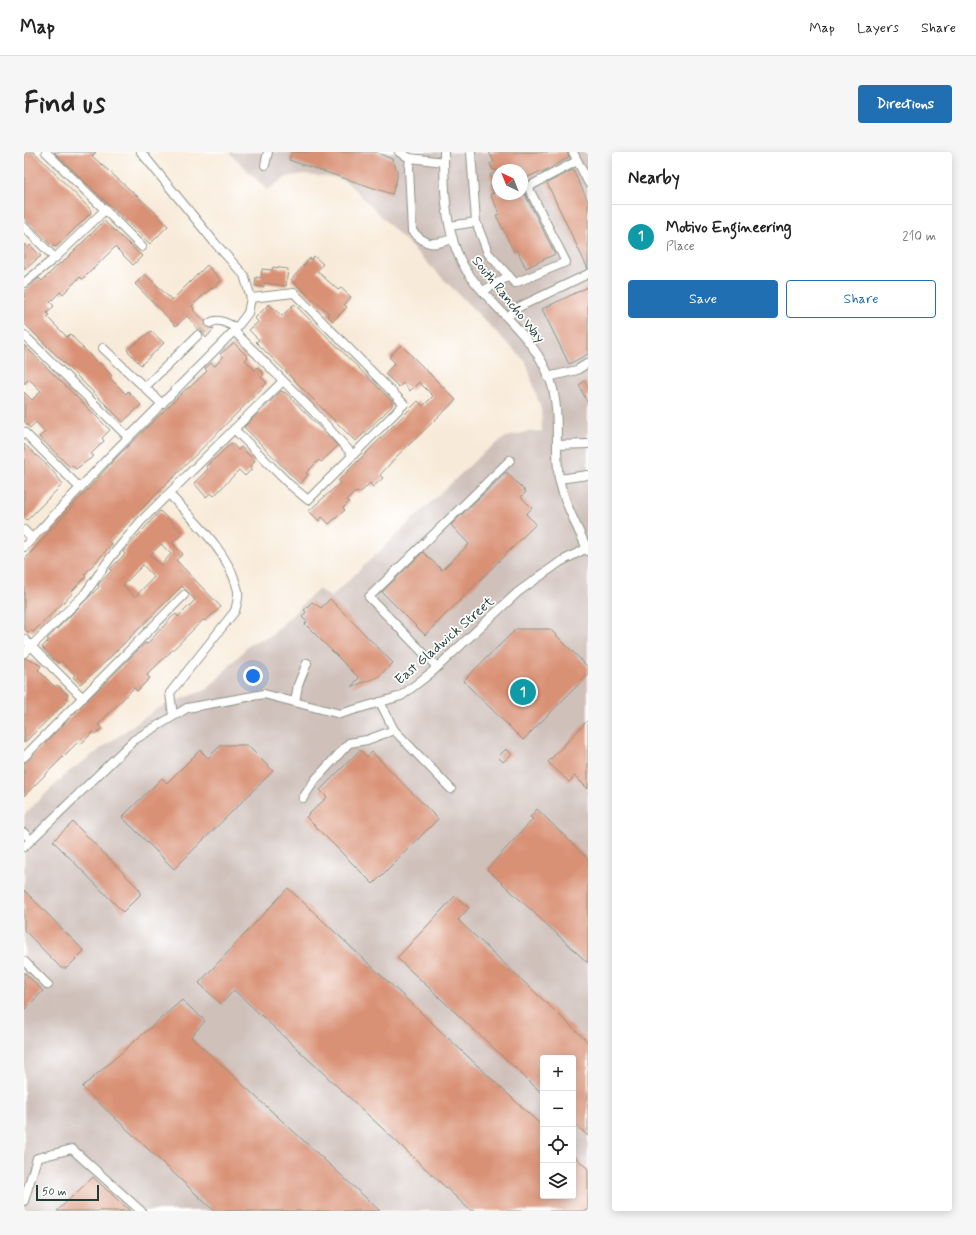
<!DOCTYPE html>
<html lang="en">
<head>
<meta charset="utf-8">
<style>
  :root { --surface:#fff; --page:#f6f6f6; --text:#222; --muted:#767676; --line:#e0e0e0; --accent:#1f6fb2 }
  body { margin:0; font-family:Mynerve,sans-serif; background:var(--page); color:var(--text) }
  .controls { position:absolute; right:12px; bottom:12px; display:grid; overflow:hidden; border-radius:4px; box-shadow:0 2px 10px #0003 }
  .controls button { width:36px; height:36px; display:grid; place-items:center; padding:0; border:0; border-bottom:1px solid var(--line); background:var(--surface); color:var(--text); font:20px sans-serif }
  .compass { position:absolute; left:468px; top:12px; width:36px; height:36px; border-radius:50%; background:var(--surface); box-shadow:0 2px 10px #0003; rotate:317deg }
  .scale { position:absolute; left:12px; bottom:10px; width:63px; box-sizing:border-box; padding-left:4px; border:2px solid #1f3d34; border-top:0; font-size:11px; line-height:14px; white-space:nowrap; color:#1f3d34; -webkit-text-stroke:3px #fff; paint-order:stroke }
  .you { position:absolute; left:229px; top:524px; width:14px; height:14px; margin:-10px; border:3px solid #fff; border-radius:50%; background:#1a73e8; box-shadow:0 0 0 6px #1a73e833 }
  .badge { display:grid; place-items:center; width:26px; height:26px; border-radius:50%; background:var(--accent); color:#fff; font-size:13px; font-weight:700 }
  .pin { position:absolute; translate:-50% -50%; border:2px solid #fff; box-shadow:0 1px 4px #0006 }
  .list { margin:0; padding:0; list-style:none }
  h2 { display:flex; justify-content:space-between; align-items:center; height:52px; margin:0; padding:0 16px; font-size:17px }
  h2 small { font-size:13px; font-weight:400; color:var(--muted) }
  .list li { display:grid; grid-template-columns:26px 1fr auto; gap:12px; align-items:center; box-sizing:border-box; height:64px; padding:0 16px; border-top:1px solid var(--line) }
  .list b { display:block; font-size:15px; white-space:nowrap }
  .list p { margin:0; font-size:13px; white-space:nowrap; color:var(--muted) }
  .list em { font-size:13px; font-style:normal; color:var(--muted) }
  .actions { display:flex; gap:8px; padding:12px 16px }
  .actions a { flex:1; padding:9px 0; border:1px solid var(--accent); border-radius:4px; text-align:center; font-size:14px; color:var(--accent) }
  .actions .main { background:var(--accent); color:#fff }
  .icon { flex:none; width:22px; height:22px; fill:none; stroke:currentColor; stroke-width:2; stroke-linecap:round; stroke-linejoin:round }
  .map { position:relative; flex:none; width:564px; height:1059px; overflow:hidden; border-radius:4px }
  header { display:flex; align-items:center; gap:24px; box-sizing:border-box; height:56px; padding:0 20px; background:var(--surface); border-bottom:1px solid var(--line) }
  header strong { font-size:19px }
  nav { display:flex; gap:22px; margin-inline-start:auto; font-size:14px }
  .intro { display:flex; align-items:center; justify-content:space-between; box-sizing:border-box; height:96px; padding:0 24px }
  h1 { margin:0; font-size:28px }
  .button { padding:10px 18px; border-radius:4px; background:var(--accent); color:#fff; font-size:14px; font-weight:700 }
  main { display:flex; gap:24px; padding:0 24px }
  aside { flex:1; background:var(--surface); border-radius:4px; box-shadow:0 2px 10px #0003 }
  .map>svg:first-child { display:block }
  .industrial { fill:#cfc0ba; fill-rule:evenodd }
  .building { fill:#d99175; fill-rule:evenodd }
  .lines { fill:none; stroke-linecap:round; stroke-linejoin:round }
  .minor-tunnel { stroke:#cdc7b7; stroke-width:8; stroke-dasharray:8 4; stroke-linecap:butt }
  .minor-casing { stroke:#8c9486; stroke-width:10 }
  .minor { stroke:#fff; stroke-width:8 }
  .labels { text-anchor:middle; stroke-width:3.5; stroke-linejoin:round; paint-order:stroke }
  .street-label { font-size:14px; fill:#1f3d34; stroke:#fff }
</style>
</head>
<body>
<header>
<strong>Map</strong>
<nav><a>Map</a><a>Layers</a><a>Share</a></nav>
</header>
<div class="intro"><h1>Find us</h1><a class="button">Directions</a></div>
<main>
<div class="map">
<svg width="564" height="1059" viewBox="0 0 564 1059">
  <rect width="100%" height="100%" fill="#fff"/>
  <filter id="ink" filterUnits="userSpaceOnUse"><feTurbulence type="fractalNoise" baseFrequency=".025" numOctaves="2"/><feDisplacementMap in="SourceGraphic" scale="8" xChannelSelector="R" yChannelSelector="G"/><feConvolveMatrix kernelMatrix="1 2 1 2 8 2 1 2 1" color-interpolation-filters="sRGB"/></filter>
  <filter id="wash" filterUnits="userSpaceOnUse"><feTurbulence type="fractalNoise" baseFrequency=".012" numOctaves="4" result="noise"/><feDisplacementMap in="SourceGraphic" scale="16" xChannelSelector="R" yChannelSelector="G"/><feGaussianBlur stdDeviation="0.9" result="paint"/><feColorMatrix in="noise" values="0 0 0 0 0 0 0 0 0 0 0 0 0 0 0 0 0 1.4 0 .05"/><feComposite in="paint" operator="in"/></filter>
  <g filter="url(#wash)">
    <rect width="100%" height="100%" fill="#f8ead8"/>
    <!-- industrial -->
    <path class="industrial" d="M205,0H564V1059H0V663L43,621L134,556L184,537L227,491L248,483L294,437L307,445L459,301L482,285L502,280L518,279L517,257L502,210L323,30L309,25L279,22L263,25L243,38ZM474,18H498V42H474ZM519,906H549V1044H519Z"/>
    <g id="blocks">
      <!-- building -->
      <g class="building">
        <polygon points="0,0 10,0 66,57 67,61 32,95 28,94 0,66"/>
        <polygon points="30,0 72,0 68,4 131,60 144,74 126,92"/>
        <polygon points="268,0 351,0 368,7 373,18 373,26 368,42 265,8"/>
        <polygon points="465,0 543,0 545,5 518,21 517,19 498,28 498,18 469,18 466,12 470,10"/>
        <polygon points="549,18 564,49 564,117 523,31"/>
        <polygon points="474,19 474,42 486,42 487,45 493,42 501,42 531,102 502,116 493,98 490,100 472,63 476,62 466,42 470,41 466,34 470,32 466,23"/>
        <polygon points="80,69 118,104 109,113 91,95 60,126 58,127 56,125 39,142 36,140 26,150 30,154 23,161 25,163 23,165 43,185 46,182 74,212 76,211 88,224 86,226 102,242 104,239 117,253 99,270 0,171 0,140 15,126 18,129 36,111 37,112"/>
        <polygon points="0,92 4,96 6,93 17,104 0,118"/>
        <polygon points="290,104 299,112 293,119 314,138 317,136 327,145 320,153 323,155 309,169 303,163 305,161 267,128 286,106 287,108"/>
        <polygon points="183,113 197,129 188,137 187,136 168,154 170,157 169,158 181,169 183,175 190,177 182,186 178,179 171,175 172,174 163,164 152,174 111,132 121,122 148,148"/>
        <polygon points="249,115 264,117 262,134 240,131 240,135 231,134 232,125 237,126 238,117 248,118"/>
        <polygon points="564,135 564,202 545,212 518,157"/>
        <polygon points="245,152 258,164 270,152 368,249 368,254 332,289 329,287 232,190 235,188 225,178 234,170 231,166"/>
        <polygon points="127,179 140,191 117,213 103,198"/>
        <polygon points="210,191 224,205 221,208 231,218 233,215 240,222 237,225 243,231 85,390 88,392 60,423 62,425 47,440 49,441 9,480 6,478 4,480 0,476 0,408 91,307 162,237 166,235 183,219 181,217 187,211 191,214 199,205 196,202"/>
        <polygon points="0,193 86,278 78,286 80,289 67,302 70,304 52,317 48,313 46,315 15,285 21,280 12,270 6,276 0,269 0,240 8,248 17,239 5,227 0,232"/>
        <polygon points="377,193 432,248 373,304 356,323 359,326 349,335 346,331 337,340 330,341 323,348 325,350 319,356 321,358 305,372 298,365 295,369 285,359 288,356 316,331 314,329 394,249 399,254 409,244 395,230 386,239 379,231 375,235 361,222 371,211 365,205"/>
        <polygon points="561,229 564,235 564,252 555,233"/>
        <polygon points="257,239 262,241 314,294 297,310 295,308 282,321 284,323 276,332 220,275"/>
        <polygon points="208,291 214,298 217,295 231,309 226,315 228,317 221,324 215,318 190,344 187,341 182,345 170,331 184,317 182,314"/>
        <polygon points="0,292 25,315 39,332 3,368 0,365"/>
        <polygon points="482,320 502,340 497,345 508,356 502,362 512,372 401,483 358,440 399,400 418,418 445,392 427,373"/>
        <path d="M136,359L159,381L148,391L159,402L152,408L197,455L181,469L179,468L123,523L126,526L113,539L110,536L95,551L74,573L78,576L72,582L69,580L57,592L54,590L0,644V611L121,491L123,492L148,465L152,462L154,465L171,448L158,434L72,519L56,532L49,525L51,523L37,509L35,511L29,507L18,495L25,488L23,487L75,435L74,433L88,418L86,417L101,402L99,400ZM137,392L147,402L137,413L126,403ZM119,413L130,425L111,445L99,433Z"/>
        <polygon points="306,447 369,511 354,525 327,535 335,526 281,472 283,470 278,465 282,460 280,458 288,450 297,456"/>
        <polygon points="492,477 526,477 564,515 564,523 499,588 439,529"/>
        <polygon points="0,506 2,506 6,509 7,508 17,514 14,518 31,535 33,533 44,543 42,546 44,548 0,591"/>
        <polygon points="564,568 564,637 551,624 545,630 524,610"/>
        <polygon points="197,593 223,593 249,619 150,717 98,665 138,626 143,631 176,598 184,606"/>
        <polygon points="482,597 488,602 479,610 474,605"/>
        <polygon points="336,598 343,605 348,600 414,667 349,732 282,665 303,645 296,638"/>
        <polygon points="513,657 564,707 564,811 463,717 509,667 506,665"/>
        <polygon points="49,670 116,738 116,743 99,760 29,689"/>
        <polygon points="264,736 519,975 519,1044 549,1044 549,1003 564,1017 564,1059 447,1059 210,838 197,852 175,831"/>
        <polygon points="0,738 60,799 43,816 37,816 0,778"/>
        <polygon points="431,744 445,756 434,768 564,890 564,984 549,970 549,906 519,906 519,942 373,806"/>
        <polygon points="0,820 19,839 0,858"/>
        <polygon points="158,848 181,869 167,885 356,1059 190,1059 58,935"/>
        <polygon points="69,1025 106,1059 33,1059"/>
      </g>
    </g>
  </g>
  <g filter="url(#ink)">
    <use href="#blocks" fill-opacity="0" stroke="#8c9486" stroke-width="1"/>
    <g class="lines">
      <!-- minor-tunnel -->
      <polyline class="minor-tunnel" points="174,183 186,171"/>
      <!-- minor casing -->
      <g class="minor-casing">
        <g id="minor">
          <polyline points="375,0 386,6 420,10"/>
          <path d="M420,0C420,41 421,91 447,125C473,160 513,187 527,230C537,261 530,295 535,326C540,351 554,376 564,399"/>
          <polyline points="549,0 564,30"/>
          <path d="M386,6L385,16L388,79C404,95 408,93 429,87"/>
          <polyline points="241,13 244,0"/>
          <polyline points="81,58 118,95"/>
          <polyline points="452,70 464,101 491,131 542,110 504,35 553,9"/>
          <polyline points="426,74 452,70 447,0"/>
          <polyline points="0,75 31,106"/>
          <polyline points="0,131 31,106 81,58 22,0"/>
          <polyline points="459,139 485,124"/>
          <polyline points="483,165 495,155 564,122"/>
          <path d="M186,171C194,165 204,172 213,176"/>
          <polyline points="210,179 290,260 329,303"/>
          <polyline points="0,183 104,285"/>
          <polyline points="79,196 138,252"/>
          <polyline points="524,225 553,218 564,211"/>
          <polyline points="121,235 174,183"/>
          <polyline points="210,277 265,332 284,348 380,252 270,141 227,146"/>
          <polyline points="0,280 56,336"/>
          <polyline points="533,293 564,292"/>
          <polyline points="535,327 564,323"/>
          <path d="M145,342C170,369 203,398 213,435C216,443 213,451 211,459L146,541L149,564"/>
          <polyline points="0,378 8,386"/>
          <polyline points="0,395 87,303 210,179 224,161 227,146 220,123 191,91 117,0"/>
          <polyline points="0,487 59,546"/>
          <polyline points="0,501 60,443 87,405 117,369 259,229"/>
          <polyline points="413,515 345,445 486,308"/>
          <polyline points="271,550 274,533 283,511"/>
          <polyline points="356,550 370,578 427,637"/>
          <polyline points="0,605 160,443"/>
          <polyline points="279,646 291,628 325,591 343,588 370,578"/>
          <polyline points="0,681 7,688"/>
          <polyline points="0,695 110,588 163,556 240,542 316,562 377,544 408,520 494,440 536,410 563,396"/>
          <polyline points="0,809 24,833"/>
          <polyline points="0,1049 13,1006 48,997 117,1059"/>
        </g>
      </g>
      <!-- minor -->
      <use href="#minor" class="minor"/>
    </g>
  </g>
  <g class="labels">
    <!-- street labels -->
    <g class="street-label">
      <text transform="translate(485 147) rotate(51)" y="5">South Rancho Way</text>
      <text transform="translate(420 488) rotate(-41)" y="5">East Gladwick Street</text>
    </g>
  </g>
</svg>
<div class="controls">
<button>+</button>
<button>−</button>
<button><svg class="icon" aria-label="locate" viewBox="0 0 24 24"><circle cx="12" cy="12" r="6"/><path d="M12 2v4M12 18v4M2 12h4M18 12h4"/></svg></button>
<button><svg class="icon" aria-label="layers" viewBox="0 0 24 24"><path d="M12 4l9 5-9 5-9-5zM3 14l9 5 9-5"/></svg></button>
</div>
<svg class="compass" viewBox="-18 -18 36 36"><path d="M0-13l5 13h-10z" fill="#e53935"/><path d="M0 13l5-13h-10z" fill="#767676"/></svg>
<div class="scale">50 m</div>
<div class="you"></div>
<div class="pin badge" style="left:499px;top:540px;background:#0f9aa8">1</div>
</div>
<aside>
<h2>Nearby<small></small></h2>
<ul class="list">
<li><span class="badge" style="background:#0f9aa8">1</span><div><b>Motivo Engineering</b><p>Place</p></div><em>210 m</em></li>
</ul>
<div class="actions"><a class="main">Save</a><a>Share</a></div>
</aside>
</main>
</body>
</html>
